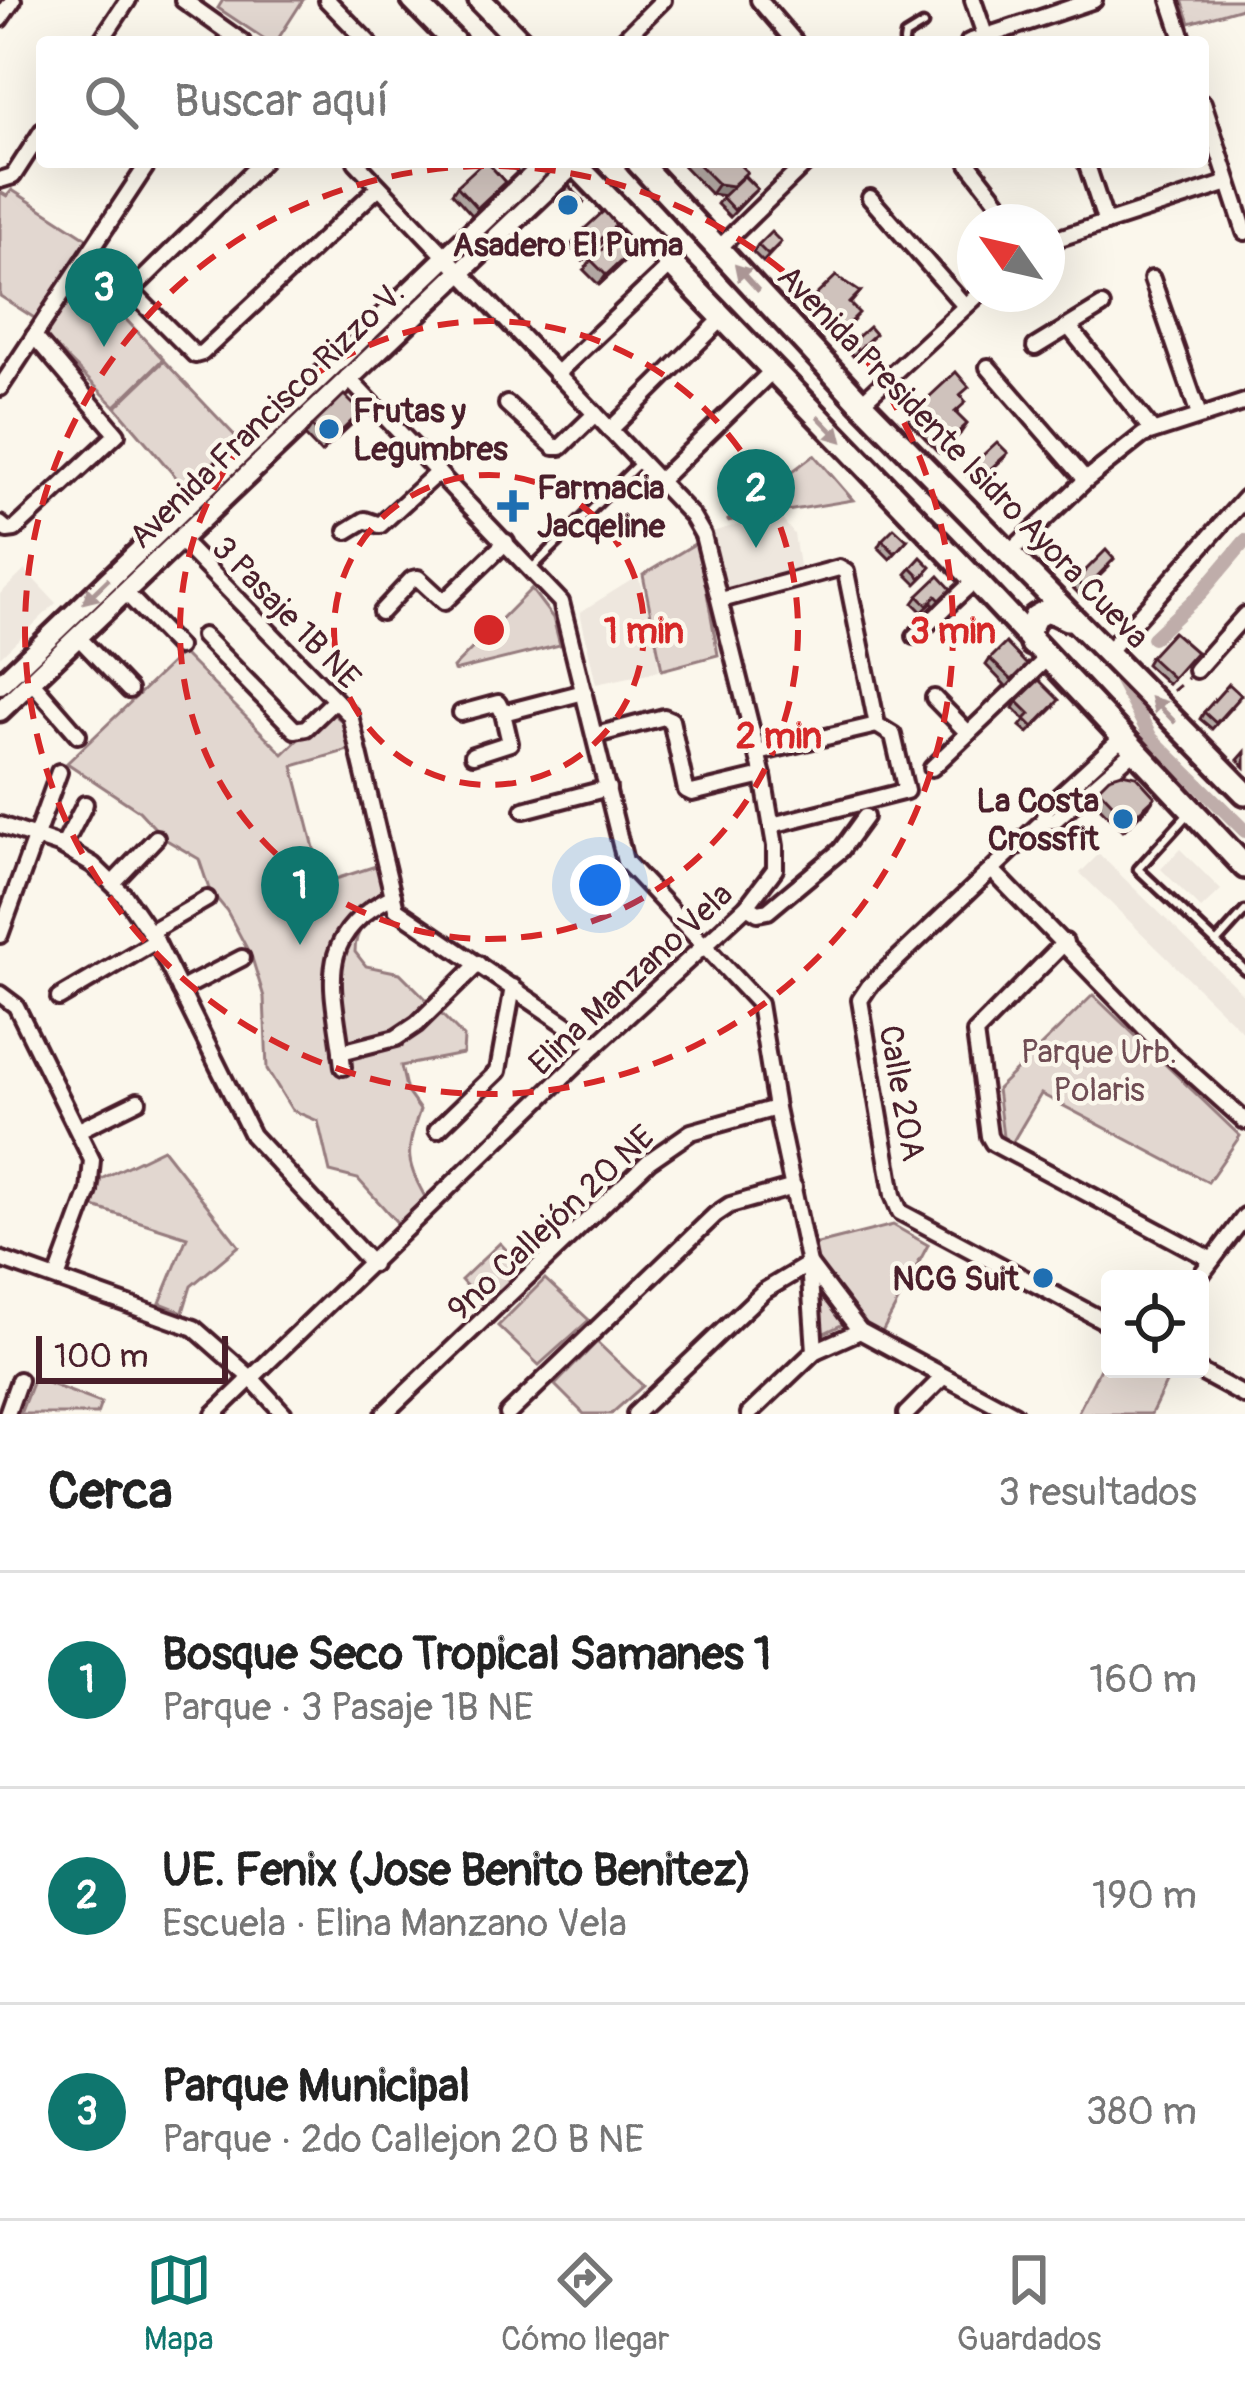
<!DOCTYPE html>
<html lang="es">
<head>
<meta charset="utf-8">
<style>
  :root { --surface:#fff; --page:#f2f2f2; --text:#222; --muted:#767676; --line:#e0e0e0; --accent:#0f766e }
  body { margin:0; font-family:Pangolin,sans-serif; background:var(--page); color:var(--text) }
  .controls { position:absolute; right:36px; bottom:36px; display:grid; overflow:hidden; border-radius:12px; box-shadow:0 12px 48px #0002 }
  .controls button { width:108px; height:108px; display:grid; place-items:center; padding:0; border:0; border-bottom:3px solid var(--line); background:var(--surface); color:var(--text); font:60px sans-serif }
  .compass { position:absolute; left:957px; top:204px; width:108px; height:108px; border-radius:50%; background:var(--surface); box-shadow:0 12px 48px #0002; rotate:304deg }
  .scale { position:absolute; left:36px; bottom:30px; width:192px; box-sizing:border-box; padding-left:12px; border:6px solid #4a1f2b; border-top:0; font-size:33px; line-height:42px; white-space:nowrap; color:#4a1f2b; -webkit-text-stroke:9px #fbf7ec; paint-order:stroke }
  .you { position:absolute; left:600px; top:885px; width:42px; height:42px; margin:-30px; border:9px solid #fff; border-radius:50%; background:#1a73e8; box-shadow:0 0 0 18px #1a73e833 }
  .badge { display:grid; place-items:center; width:78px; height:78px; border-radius:50%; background:var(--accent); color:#fff; font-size:39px; font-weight:700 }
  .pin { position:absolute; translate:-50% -99px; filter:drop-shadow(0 3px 6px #0008) }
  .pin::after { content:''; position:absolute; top:63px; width:42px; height:36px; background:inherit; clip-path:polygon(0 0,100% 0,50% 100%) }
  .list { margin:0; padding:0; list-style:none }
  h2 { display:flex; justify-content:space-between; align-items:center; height:156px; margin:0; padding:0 48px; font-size:51px }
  h2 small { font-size:39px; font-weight:400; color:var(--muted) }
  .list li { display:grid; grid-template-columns:78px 1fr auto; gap:36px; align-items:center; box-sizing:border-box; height:216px; padding:0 48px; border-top:3px solid var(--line) }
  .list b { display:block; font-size:45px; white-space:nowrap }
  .list p { margin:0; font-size:39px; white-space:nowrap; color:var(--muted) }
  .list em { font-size:39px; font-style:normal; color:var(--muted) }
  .icon { flex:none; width:66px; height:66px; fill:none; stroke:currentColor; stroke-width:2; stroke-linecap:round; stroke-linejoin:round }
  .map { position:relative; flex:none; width:1245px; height:1414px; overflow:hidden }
  .search { position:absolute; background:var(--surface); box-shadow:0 12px 48px #0002; left:36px; right:36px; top:36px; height:132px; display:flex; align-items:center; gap:30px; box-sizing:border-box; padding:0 42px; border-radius:12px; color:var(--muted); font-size:45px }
  .sheet { height:804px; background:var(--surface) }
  nav { display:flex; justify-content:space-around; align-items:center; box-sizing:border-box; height:168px; border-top:3px solid var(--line); background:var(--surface); font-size:33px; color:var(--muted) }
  nav a { display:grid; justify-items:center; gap:6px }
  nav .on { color:var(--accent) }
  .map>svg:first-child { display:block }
  .built { fill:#eee7de }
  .green { fill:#e2d7d0; stroke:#967b7e; stroke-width:3 }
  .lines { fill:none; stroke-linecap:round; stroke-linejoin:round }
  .canal { stroke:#bfadaa; stroke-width:14 }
  .lane-casing { stroke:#4a1f2b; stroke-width:15 }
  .street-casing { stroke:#4a1f2b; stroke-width:22 }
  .secondary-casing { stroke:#4a1f2b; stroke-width:27 }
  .primary-casing { stroke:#4a1f2b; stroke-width:30 }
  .path { stroke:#4a1f2b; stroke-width:3; stroke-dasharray:9 9; stroke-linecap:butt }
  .lane { stroke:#fbf7ec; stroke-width:6 }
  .street { stroke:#fbf7ec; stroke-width:14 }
  .secondary { stroke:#fbf7ec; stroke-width:18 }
  .primary { stroke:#fbf7ec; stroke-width:21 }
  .wall { fill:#b2a7a2; stroke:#4a1f2b; stroke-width:3 }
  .shaded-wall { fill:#918884; stroke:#4a1f2b; stroke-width:3 }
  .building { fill:#cfc2bc; stroke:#4a1f2b; stroke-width:3 }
  .oneway { fill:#ab9695 }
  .ring { fill:none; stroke:#d62828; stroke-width:6; stroke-dasharray:21 15 }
  .poi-dot { fill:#1f6fb2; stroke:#fbf7ec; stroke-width:4.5 }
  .labels { text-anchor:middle; stroke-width:9; stroke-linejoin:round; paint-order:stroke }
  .poi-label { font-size:33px; font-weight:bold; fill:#4a1f2b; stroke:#fbf7ec; text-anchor:start }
  .street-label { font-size:33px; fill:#4a1f2b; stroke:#fbf7ec }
  .park-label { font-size:33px; fill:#704d54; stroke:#fbf7ec }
  .centre { fill:#d62828; stroke:#fbf7ec; stroke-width:6 }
  .ring-label { font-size:36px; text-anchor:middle; font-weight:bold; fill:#d62828; stroke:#fbf7ec; stroke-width:9; stroke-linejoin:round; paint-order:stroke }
</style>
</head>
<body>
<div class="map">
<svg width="1245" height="1414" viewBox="0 0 1245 1414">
  <rect width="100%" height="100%" fill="#fbf7ec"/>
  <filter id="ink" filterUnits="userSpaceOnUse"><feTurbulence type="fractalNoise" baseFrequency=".00833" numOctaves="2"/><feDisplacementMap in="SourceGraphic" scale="24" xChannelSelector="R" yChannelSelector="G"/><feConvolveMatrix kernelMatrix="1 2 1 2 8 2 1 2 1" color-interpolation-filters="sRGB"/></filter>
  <g filter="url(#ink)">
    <!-- built -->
    <g class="built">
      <polygon points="777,513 794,534 800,572 726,588 712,532"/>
      <polygon points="25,570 56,603 0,657 0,594"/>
      <polygon points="638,576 654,631 659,671 596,684 580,612"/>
      <polygon points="1180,849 1221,890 1201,909 1161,869"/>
      <polygon points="1099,854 1245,996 1245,1034 1080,873"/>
    </g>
    <!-- green -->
    <g class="green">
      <polygon points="223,0 303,0 276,42 269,42 218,8"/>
      <polygon points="1182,0 1245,0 1245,7 1190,23"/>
      <polygon points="12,190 91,241 39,321 0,296 0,192 7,196"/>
      <polygon points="87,278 163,359 115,406 44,335"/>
      <polygon points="164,361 239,440 186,489 116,407"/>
      <polygon points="814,455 853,500 727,521"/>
      <polygon points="698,542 718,655 662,670 643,575"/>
      <polygon points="531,589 553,618 560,645 454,671 453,668"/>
      <path d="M182,653L283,754L329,710L343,722L352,749L293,766L323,883L379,865L388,907C367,915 355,931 355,952L366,966L400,973L464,1037L463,1054L401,1066L407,1092L420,1110C404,1155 406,1163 429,1204L403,1229L358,1179L330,1172L318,1121L292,1110L267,1069L264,997L252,958L227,911L209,889L199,859L165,839L139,811L67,763Z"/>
      <polygon points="1093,995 1240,1136 1208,1182 1041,1094 1012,1143 1003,1137 997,1089"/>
      <polygon points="163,1149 239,1246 191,1286 183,1312 160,1303 187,1237 94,1207 101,1179"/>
      <polygon points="893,1225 928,1245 880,1336 852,1320 822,1334 814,1245"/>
      <polygon points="500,1243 525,1270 485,1307 461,1280"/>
      <polygon points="545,1279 589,1320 539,1365 498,1326"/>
      <polygon points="597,1342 643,1386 611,1414 584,1414 555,1385"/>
      <polygon points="1110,1349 1110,1369 1159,1369 1170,1375 1151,1414 1077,1414"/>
      <polygon points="34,1378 101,1403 97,1414 20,1414"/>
    </g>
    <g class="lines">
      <!-- canal -->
      <g class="canal">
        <polyline points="1153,638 1200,594 1245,541"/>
        <polyline points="1118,675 1151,738 1245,831"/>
      </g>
      <!-- lane casing -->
      <g class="lane-casing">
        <g id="lane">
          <polyline points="904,42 905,36 923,25"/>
          <polyline points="531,569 640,462"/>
          <polyline points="1189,813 1138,869 1245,970"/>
          <polyline points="1216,943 1245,911"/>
        </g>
      </g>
      <!-- street casing -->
      <g class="street-casing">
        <g id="street">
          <polyline points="183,0 242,42"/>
          <polyline points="327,0 368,42"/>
          <polyline points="759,0 795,42"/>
          <polyline points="973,0 985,35"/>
          <polyline points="1170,0 1184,42"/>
          <polyline points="0,19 13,0"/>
          <polyline points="100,42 128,0"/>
          <polyline points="621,42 663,0"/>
          <polyline points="969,42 1094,0"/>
          <polyline points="1203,103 1245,232"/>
          <polyline points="262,162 136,286 135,295 195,355 202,353 379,187"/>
          <polyline points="1086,162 1106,223"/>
          <polyline points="969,164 1014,222"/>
          <polyline points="0,180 13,176 42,131"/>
          <polyline points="870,198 965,306"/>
          <polyline points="1047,242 1228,183"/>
          <polyline points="719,248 807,162"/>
          <polyline points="1152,279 1199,415"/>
          <polyline points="1069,327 1152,430"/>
          <polyline points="1035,347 1102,306"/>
          <polyline points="988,367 1086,480"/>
          <polyline points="556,374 672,264"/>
          <polyline points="347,377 561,602 625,861 759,1004 776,1108 809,1264 815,1351"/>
          <polyline points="0,388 149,162"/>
          <polyline points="861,403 979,294"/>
          <polyline points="507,404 554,447 561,447 595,414"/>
          <polyline points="610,430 723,318"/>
          <polyline points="659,481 773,370"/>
          <polyline points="0,524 7,530 15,529 117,434 34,336"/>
          <polyline points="347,531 365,520 380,525 438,472"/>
          <polyline points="179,539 350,715 396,909 596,1045"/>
          <polyline points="1007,555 1086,480 1143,435 1245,402"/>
          <polyline points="125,592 178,647"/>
          <polyline points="721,600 839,568 846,572 877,725 893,735 906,791 772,825"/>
          <polyline points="381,612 412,579 418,578 444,602 506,542"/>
          <polyline points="203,636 295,730 306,728 335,700"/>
          <polyline points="915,636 975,580"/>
          <polyline points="78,637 129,690"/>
          <polyline points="1107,652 1245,498"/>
          <polyline points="1196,670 1245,615"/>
          <polyline points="31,681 78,735"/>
          <polyline points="934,698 968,733"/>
          <polyline points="461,713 498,703 503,713"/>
          <polyline points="596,735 664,717 671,720 686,790 692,793 763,776"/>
          <polyline points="758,753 877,725"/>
          <polyline points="473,755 510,743 503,713 584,692"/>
          <polyline points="932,768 1046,659"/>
          <polyline points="524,810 608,788"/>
          <polyline points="1043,821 1046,808 1123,737"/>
          <polyline points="0,825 59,845 93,865 124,895 156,941 252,1135 372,1264"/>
          <polyline points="63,847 85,804"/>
          <polyline points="992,870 1168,1052 1245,1121"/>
          <polyline points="113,883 156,838"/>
          <polyline points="747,906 758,913 768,911 841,850 865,817"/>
          <polyline points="150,932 207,899"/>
          <polyline points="0,935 59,772"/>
          <polyline points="1065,942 975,1033 989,1136 993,1143 1212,1260"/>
          <polyline points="180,990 242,958"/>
          <polyline points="0,994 16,1006 92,1160 89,1191 57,1278"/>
          <polyline points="59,998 156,941"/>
          <polyline points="341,1052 396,1038 417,1024 478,964"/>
          <path d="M343,1067C335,990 309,938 393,896"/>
          <polyline points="79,1130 138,1101"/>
          <polyline points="437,1130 498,1071 513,987"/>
          <polyline points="0,1259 194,1328 252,1379 284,1414"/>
          <polyline points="1198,1279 1245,1216"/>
          <polyline points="1110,1324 900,1212 893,1195 860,1000 870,985 1043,821 1055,820 1135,750"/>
          <polyline points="1195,1369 1245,1396"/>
          <polyline points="7,1414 19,1380"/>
          <polyline points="214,1414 596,1045 747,906 775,869 775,846 763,776 703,535 692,516 356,162"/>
          <polyline points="384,1414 649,1161 691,1132 776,1108"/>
          <polyline points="508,1414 715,1215 730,1205 794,1187"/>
          <polyline points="635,1414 764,1291 809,1264 860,1331 1014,1414"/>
          <polyline points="749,1414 815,1351 860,1331"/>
          <polyline points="906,1414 943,1377"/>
        </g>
      </g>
      <!-- secondary casing -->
      <g class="secondary-casing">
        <g id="secondary">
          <polyline points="0,684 545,162"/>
          <polyline points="0,711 576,162"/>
        </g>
      </g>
      <!-- primary casing -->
      <g class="primary-casing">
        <g id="primary">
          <polyline points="413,0 454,42"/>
          <polyline points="480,0 521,42"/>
          <polyline points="573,162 975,580 1245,867"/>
          <polyline points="638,162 861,403 1245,793"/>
          <polyline points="1032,644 1029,631 1035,617 1048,610 1067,619"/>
        </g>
      </g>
      <!-- path -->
      <polyline class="path" points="1173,691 1188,678"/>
      <!-- lane -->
      <use href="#lane" class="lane"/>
      <!-- street -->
      <use href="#street" class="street"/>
      <!-- secondary -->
      <use href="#secondary" class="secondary"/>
      <!-- primary -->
      <use href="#primary" class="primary"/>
    </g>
    <!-- wall -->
    <g class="wall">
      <polygon points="513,162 531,162 519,174 511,165"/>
      <polygon points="680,162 737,162 745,176 757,189 730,217 717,204 723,196 711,194"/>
      <polygon points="457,186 501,189 472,215 452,193"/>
      <polygon points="561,195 580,209 571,217 556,201"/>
      <polygon points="616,225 607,238 583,261 570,247 579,234"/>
      <polygon points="758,245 776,248 763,262 753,252"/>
      <polygon points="634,249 627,259 599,285 584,270 591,260"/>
      <polygon points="860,292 850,304 854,320 836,338 806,307 811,300"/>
      <polygon points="870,340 853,356 847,349 851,343"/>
      <polygon points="962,397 957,414 960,434 939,453 908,420 915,410"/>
      <polygon points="354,422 321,453 305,436 312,426"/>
      <polygon points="1003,459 975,485 965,474 970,467"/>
      <polygon points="882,540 907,540 890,559 878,547"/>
      <polygon points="1110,566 1080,595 1071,586 1076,580"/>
      <polygon points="911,568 926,574 916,584 906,574"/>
      <polygon points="951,589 935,606 932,603 922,612 913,603 918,596"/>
      <polygon points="1150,657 1191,658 1168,684 1146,664"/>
      <polygon points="990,659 1027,665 1007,687 986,665"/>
      <polygon points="1017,701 1054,707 1028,733 1020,726 1025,720 1013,708"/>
      <polygon points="1236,702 1212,729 1200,719 1204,712"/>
      <polygon points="1245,752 1245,767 1238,760"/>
      <polygon points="1098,788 1148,807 1123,831 1091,798"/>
    </g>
    <!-- shaded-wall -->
    <g class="shaded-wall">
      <polygon points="740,182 725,196 711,194 718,184"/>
      <polygon points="616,225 607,238 583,261 592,247"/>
      <polygon points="634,249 627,259 599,285 606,275"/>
      <polygon points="361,412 354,422 321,453 328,444"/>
      <polygon points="967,424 960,434 939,453 946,443"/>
      <polygon points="1155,797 1148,807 1123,831 1129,821"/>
    </g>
    <!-- building -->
    <g class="building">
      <polygon points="483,162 487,162 505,182 477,208 457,186"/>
      <polygon points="696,162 737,162 747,172 732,186 718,184"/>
      <polygon points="744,176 757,189 734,210 722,197"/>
      <polygon points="569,186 584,202 575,210 561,195"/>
      <polygon points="604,211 616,225 592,247 579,234"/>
      <polygon points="771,232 781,242 768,255 758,245"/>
      <polygon points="619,233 634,249 606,275 591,260"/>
      <polygon points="836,276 860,292 849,303 859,313 841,331 811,300"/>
      <polygon points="869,327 875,334 858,350 851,343"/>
      <polygon points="956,372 969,387 960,395 966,402 955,412 967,424 946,443 915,410"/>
      <polygon points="344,395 361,412 328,444 312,426"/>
      <polygon points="997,442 1008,453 980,478 970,467"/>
      <polygon points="894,528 907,540 895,553 882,540"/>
      <polygon points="1106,550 1114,559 1085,589 1076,580"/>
      <polygon points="921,557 931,567 921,578 911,568"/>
      <polygon points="939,576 951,589 940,600 936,596 927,605 918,596"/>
      <polygon points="1173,632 1196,652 1173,678 1150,657"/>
      <polygon points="1006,643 1027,665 1012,680 990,659"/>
      <polygon points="1039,680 1059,700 1033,727 1025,719 1030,714 1017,701"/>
      <polygon points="1229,684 1241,695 1216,723 1204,712"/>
      <polygon points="1122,773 1136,776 1155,797 1129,821 1098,788 1109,777"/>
    </g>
    <!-- one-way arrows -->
    <defs><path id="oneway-solid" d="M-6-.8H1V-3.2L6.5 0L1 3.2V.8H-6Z" transform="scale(3)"/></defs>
    <g class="oneway">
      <use href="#oneway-solid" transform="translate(747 278) rotate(-132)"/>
      <use href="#oneway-solid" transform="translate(830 429) rotate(46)"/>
      <use href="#oneway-solid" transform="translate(96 591) rotate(136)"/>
      <use href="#oneway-solid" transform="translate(1163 710) rotate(-134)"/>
    </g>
  </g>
  <!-- distance rings -->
  <g class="ring">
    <circle cx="489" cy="630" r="155"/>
    <circle cx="489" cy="630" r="309"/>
    <circle cx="489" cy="630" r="464"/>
  </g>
  <!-- markers -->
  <g class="poi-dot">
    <circle cx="568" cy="205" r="12"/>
    <circle cx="329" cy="429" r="12"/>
    <path d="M507 488h12v12h12v12h-12v12h-12v-12h-12v-12h12z"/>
    <circle cx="1123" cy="819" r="12"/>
    <circle cx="1043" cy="1278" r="12"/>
  </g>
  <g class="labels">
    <!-- poi labels -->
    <g class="poi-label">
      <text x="568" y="256" text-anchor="middle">Asadero El Puma</text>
      <text x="353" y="422">Frutas y<tspan x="353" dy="38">Legumbres</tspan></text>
      <text x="537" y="499">Farmacia<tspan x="537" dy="38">Jacqeline</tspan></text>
      <text x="1099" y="812" text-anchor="end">La Costa<tspan x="1099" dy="38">Crossfit</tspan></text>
      <text x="1019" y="1290" text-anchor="end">NCG Suit</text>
    </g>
    <!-- street labels -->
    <g class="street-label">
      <text transform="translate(266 414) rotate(-44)" y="12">Avenida Francisco Rizzo V.</text>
      <text transform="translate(964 456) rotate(46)" y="12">Avenida Presidente Isidro Ayora Cueva</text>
      <text transform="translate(287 612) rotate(46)" y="12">3 Pasaje 1B NE</text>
      <text transform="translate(630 978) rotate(-43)" y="12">Elina Manzano Vela</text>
      <text transform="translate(903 1093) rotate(80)" y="12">Calle 20A</text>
      <text transform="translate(550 1222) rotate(-43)" y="12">9no Callejón 20 NE</text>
    </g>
    <!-- park labels -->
    <g class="park-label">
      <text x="1099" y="1063">Parque Urb.<tspan x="1099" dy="38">Polaris</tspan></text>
    </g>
  </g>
  <circle cx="489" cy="630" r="18" class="centre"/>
  <g class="ring-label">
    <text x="644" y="643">1 min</text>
    <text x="953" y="643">3 min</text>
    <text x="779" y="748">2 min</text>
  </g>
</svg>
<div class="controls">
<button><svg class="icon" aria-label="locate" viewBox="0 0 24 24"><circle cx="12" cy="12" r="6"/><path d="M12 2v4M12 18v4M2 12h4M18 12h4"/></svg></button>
</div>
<svg class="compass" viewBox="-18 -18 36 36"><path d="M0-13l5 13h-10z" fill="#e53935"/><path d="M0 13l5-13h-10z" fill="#767676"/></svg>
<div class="scale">100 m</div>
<div class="you"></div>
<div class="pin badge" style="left:300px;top:945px">1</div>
<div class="pin badge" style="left:756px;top:548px">2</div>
<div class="pin badge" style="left:104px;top:347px">3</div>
<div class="search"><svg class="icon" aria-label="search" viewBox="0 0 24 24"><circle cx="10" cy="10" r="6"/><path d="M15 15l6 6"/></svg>Buscar aquí</div>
</div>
<section class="sheet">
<h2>Cerca<small>3 resultados</small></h2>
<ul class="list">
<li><span class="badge">1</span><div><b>Bosque Seco Tropical Samanes 1</b><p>Parque · 3 Pasaje 1B NE</p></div><em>160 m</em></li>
<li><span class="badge">2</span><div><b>UE. Fenix (Jose Benito Benitez)</b><p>Escuela · Elina Manzano Vela</p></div><em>190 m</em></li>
<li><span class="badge">3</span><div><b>Parque Municipal</b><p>Parque · 2do Callejon 20 B NE</p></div><em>380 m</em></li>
</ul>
</section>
<nav>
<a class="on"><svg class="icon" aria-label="map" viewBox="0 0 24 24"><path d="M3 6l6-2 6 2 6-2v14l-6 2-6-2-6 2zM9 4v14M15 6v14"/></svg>Mapa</a>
<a><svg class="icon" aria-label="directions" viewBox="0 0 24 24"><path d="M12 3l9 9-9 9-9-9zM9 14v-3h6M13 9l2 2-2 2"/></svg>Cómo llegar</a>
<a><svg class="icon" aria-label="saved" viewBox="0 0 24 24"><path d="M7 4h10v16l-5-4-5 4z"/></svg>Guardados</a>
</nav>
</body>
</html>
